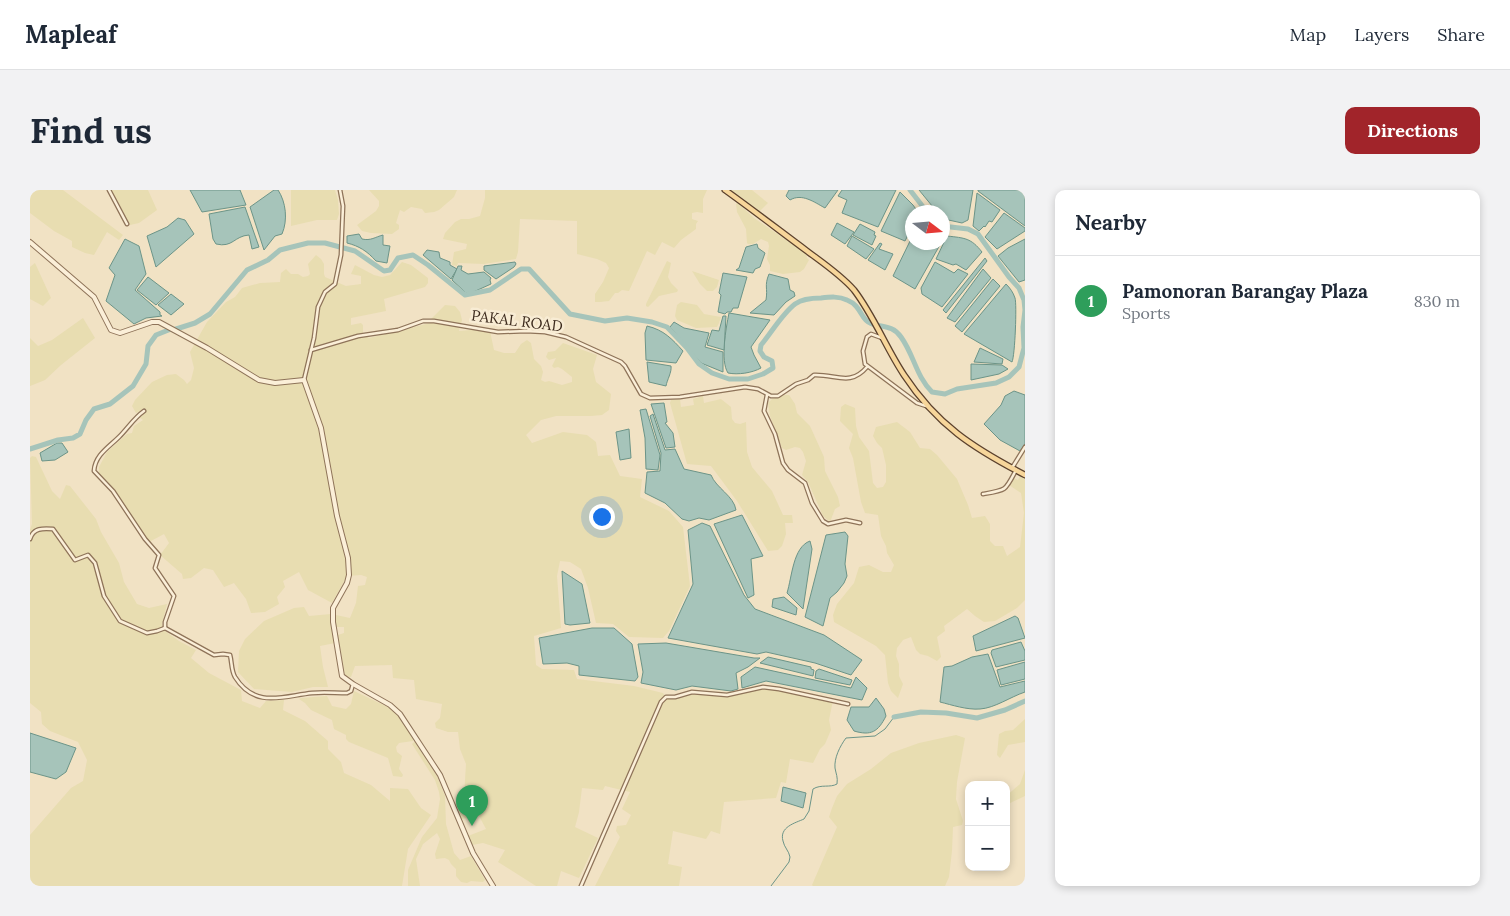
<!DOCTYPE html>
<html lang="en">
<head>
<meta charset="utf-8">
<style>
  :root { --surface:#fff; --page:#f2f2f3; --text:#1f2937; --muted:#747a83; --line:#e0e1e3; --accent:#a1242a }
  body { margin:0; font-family:Lora,serif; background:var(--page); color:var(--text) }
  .controls { position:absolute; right:15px; bottom:15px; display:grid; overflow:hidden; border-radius:10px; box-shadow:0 2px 8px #0003 }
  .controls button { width:45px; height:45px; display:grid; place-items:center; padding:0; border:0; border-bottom:1px solid var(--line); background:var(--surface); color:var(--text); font:25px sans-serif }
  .compass { position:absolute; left:875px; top:15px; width:45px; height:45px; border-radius:50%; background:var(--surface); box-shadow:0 2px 8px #0003; rotate:106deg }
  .you { position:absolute; left:571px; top:326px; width:18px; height:18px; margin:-12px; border:4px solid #fff; border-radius:50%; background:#1a73e8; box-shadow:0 0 0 8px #1a73e833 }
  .badge { display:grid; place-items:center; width:32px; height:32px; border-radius:50%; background:var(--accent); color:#fff; font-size:16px; font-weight:700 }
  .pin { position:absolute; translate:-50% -41px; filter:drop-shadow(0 1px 2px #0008) }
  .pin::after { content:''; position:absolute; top:26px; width:18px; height:15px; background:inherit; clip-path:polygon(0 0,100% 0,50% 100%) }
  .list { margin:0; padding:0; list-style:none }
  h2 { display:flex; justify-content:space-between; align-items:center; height:65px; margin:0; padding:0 20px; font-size:21px }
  h2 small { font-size:16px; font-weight:400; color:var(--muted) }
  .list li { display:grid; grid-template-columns:32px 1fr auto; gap:15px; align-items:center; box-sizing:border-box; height:90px; padding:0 20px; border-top:1px solid var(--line) }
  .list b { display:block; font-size:19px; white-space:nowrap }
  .list p { margin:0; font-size:16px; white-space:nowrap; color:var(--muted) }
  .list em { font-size:16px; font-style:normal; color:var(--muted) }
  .map { position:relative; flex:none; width:995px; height:696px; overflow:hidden; border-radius:10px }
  header { display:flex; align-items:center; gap:30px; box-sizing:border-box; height:70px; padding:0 25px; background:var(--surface); border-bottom:1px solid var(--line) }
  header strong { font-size:24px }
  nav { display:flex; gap:28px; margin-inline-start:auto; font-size:18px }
  .intro { display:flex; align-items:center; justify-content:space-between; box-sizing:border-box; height:120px; padding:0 30px }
  h1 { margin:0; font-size:35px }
  .button { padding:12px 22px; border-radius:10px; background:var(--accent); color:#fff; font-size:18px; font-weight:700 }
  main { display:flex; gap:30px; padding:0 30px }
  aside { flex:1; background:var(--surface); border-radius:10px; box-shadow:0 2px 8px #0003 }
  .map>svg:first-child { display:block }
  .farmland { fill:#e8ddb1 }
  .water { fill:#a6c4ba; stroke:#6c9488 }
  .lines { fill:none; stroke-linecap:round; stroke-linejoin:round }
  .stream { stroke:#6c9488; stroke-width:1 }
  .river { stroke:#a6c4ba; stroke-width:5 }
  .minor-casing { stroke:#8e7359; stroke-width:5 }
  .tertiary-casing { stroke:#8e7359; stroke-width:6 }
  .primary-casing { stroke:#5b412d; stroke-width:7 }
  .minor { stroke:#fbefd8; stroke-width:2.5 }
  .tertiary { stroke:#fbefd8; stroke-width:4 }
  .primary { stroke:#f7d69a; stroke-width:4.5 }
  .labels { text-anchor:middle; stroke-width:5; stroke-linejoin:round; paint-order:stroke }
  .street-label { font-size:15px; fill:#3d2b1e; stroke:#f8ecd4 }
</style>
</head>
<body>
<header>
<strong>Mapleaf</strong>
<nav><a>Map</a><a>Layers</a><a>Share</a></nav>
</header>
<div class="intro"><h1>Find us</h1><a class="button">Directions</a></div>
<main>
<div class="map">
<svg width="995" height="696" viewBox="0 0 995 696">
  <rect width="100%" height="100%" fill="#f1e2c4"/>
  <!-- farmland -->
  <g class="farmland">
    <polygon points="0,0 33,0 93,45 89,50 77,42 64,65 55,63 42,57 42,51 24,41 0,23"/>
    <polygon points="81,0 118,0 127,20 109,33 100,35"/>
    <polygon points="261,0 305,0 308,10 309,24 307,30 287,30 261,36"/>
    <polygon points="339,0 427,0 424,7 409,20 404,22 395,23 392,19 381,17 374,22 370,20 366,33 369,35 369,39 362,44 341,43 332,41 327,35 346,21 349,16 349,11"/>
    <polygon points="455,0 677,0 673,9 673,23 667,22 662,23 662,29 668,31 666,34 666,39 651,50 644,58 632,52 625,65 617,61 599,101 592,100 588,103 585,103 579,111 570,112 565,112 565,104 573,92 579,78 576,73 567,69 547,64 547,31 490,29 488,62 486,69 454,74 428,73 427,76 422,75 424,62 436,59 437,54 413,49 415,43 425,32 431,29 439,29 450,26 455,8"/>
    <polygon points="699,0 722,0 738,13 729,22"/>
    <polygon points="708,13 724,28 776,63 777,68 779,70 774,79 770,82 753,84 740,81 740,75 737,69 739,56 738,52 731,49 723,54 718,54 717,53 716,39 707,22 706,14"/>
    <polygon points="286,65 291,69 294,74 294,84 295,87 316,96 331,94 331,86 321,84 325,75 344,85 352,87 360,85 372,72 381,75 398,88 398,93 395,97 354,109 356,121 321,128 321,135 331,133 333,135 333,144 339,148 400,133 401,129 415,115 425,116 430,122 432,130 429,141 452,139 460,141 464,160 474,163 485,163 491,154 497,150 501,153 504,169 511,176 513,182 511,190 515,192 519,191 532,195 542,192 542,187 532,179 528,177 524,178 522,176 526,168 519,170 516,167 518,162 525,161 533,153 567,165 563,179 566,192 581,204 579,220 572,225 561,226 526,226 511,230 496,245 502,253 533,242 557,245 566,252 568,266 580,265 590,286 612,289 610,307 639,321 653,337 660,396 639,441 633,448 599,447 583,434 566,433 558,398 551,379 540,372 530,371 527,386 531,438 504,446 506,475 512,479 544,480 547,489 604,496 633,503 636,507 645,507 662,502 697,505 733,497 803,510 799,530 801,540 795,554 790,559 783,573 760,569 756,593 751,592 746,608 694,612 690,644 681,641 676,649 643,641 638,674 652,677 649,696 565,696 590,647 586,641 587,636 596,635 601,625 592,619 600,602 575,596 573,600 552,598 549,622 545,637 568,648 549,688 531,681 527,696 506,696 468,672 475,660 453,653 442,655 438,646 456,639 449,626 431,629 426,615 434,606 436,574 430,559 428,542 418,542 406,538 405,533 410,528 412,514 386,509 384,490 363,488 362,475 325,476 321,487 315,486 308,445 314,443 314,437 306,437 306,425 320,428 326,413 328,396 335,395 337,387 331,385 317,386 302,413 278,400 269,382 253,391 255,397 247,407 249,414 235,422 221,423 216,409 204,393 194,397 183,380 174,378 161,388 153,389 152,384 130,365 139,353 134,344 119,352 84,299 69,284 69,277 77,262 97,244 102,243 104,236 113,230 109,227 115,222 116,219 106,223 102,216 105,210 122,192 137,185 146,184 154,190 157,194 161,190 164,178 160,162 177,132 196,112 205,107 212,98 230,93 250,92 251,83 256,79 261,84 268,84 273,87 278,86 280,84 278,74"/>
    <polygon points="637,71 641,73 638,87 641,93 648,100 647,102 629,106 618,117 616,116 616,114"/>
    <polygon points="5,73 21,108 13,116 0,109 0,77"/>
    <polygon points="662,81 689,90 687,97 683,101 677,101 670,94"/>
    <polygon points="651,112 667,115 674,124 691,127 689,133 687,137 666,138 647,130 645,126 647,115"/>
    <polygon points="53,128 65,148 31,175 15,190 0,196 0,148 8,156 22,150"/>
    <polygon points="755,205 759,205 765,214 767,223 780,236 794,267 795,281 808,307 810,316 805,319 800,332 793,326 778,292 772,285 776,271 773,262 770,258 765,257 756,260 752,258 740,226 738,213 742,209"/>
    <polygon points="673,206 674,213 691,209 701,217 702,229 705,233 710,234 716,232 717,262 722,277 742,301 753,325 762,325 763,333 755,333 756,344 752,356 748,360 738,361 707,311 681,276 657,274 640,213 641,210 650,209 651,217 664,215 663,209"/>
    <polygon points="815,214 825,218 826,236 829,247 839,261 843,293 847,298 853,297 856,292 856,275 852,258 847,253 843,246 846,237 867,232 880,242 890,258 900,259 907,265 927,289 938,315 942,328 955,326 960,334 960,351 965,356 973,356 977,366 990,357 994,323 991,303 979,295 983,288 988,290 990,286 995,288 995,410 987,418 965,431 954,432 945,426 937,419 914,436 915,441 907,447 911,467 907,471 898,466 890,464 886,460 881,447 873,450 867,458 866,466 869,474 869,486 873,494 868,508 861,501 858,493 855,465 846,456 804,432 803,425 807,414 824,393 829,377 839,375 853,382 861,382 864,375 857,363 856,356 851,346 848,325 835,323 831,312 823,268 819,258 823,244 810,231 811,217"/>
    <polygon points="2,266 6,267 22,301 30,309 36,295 40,296 66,329 71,342 89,373 94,392 107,414 119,418 137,414 132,434 135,441 149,451 166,460 161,468 179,483 211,500 212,511 230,518 236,511 254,510 253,520 275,531 298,551 298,559 311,572 314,583 341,595 360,611 360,598 378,599 391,618 401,625 378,659 372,696 0,696 0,645 41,598 53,591 57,570 48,552 20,541 12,534 11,522 0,513 0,340 2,334 0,268"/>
    <polygon points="274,417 279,426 301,424 305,453 290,456 293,477 298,497 283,497 262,502 224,499 208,482 209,461 215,449 234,431 264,418"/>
    <polygon points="324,501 358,517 368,524 383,546 383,551 369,553 366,557 367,562 372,566 369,579 373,585 372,587 363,586 358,568 319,552 316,549 316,545 304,539 302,530 281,520 275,513 269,509 271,508 297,506 302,516 316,519 321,514"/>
    <polygon points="995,529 995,552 978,555 970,568 967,565 969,544 975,541 983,540"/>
    <polygon points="926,545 935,548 927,592 926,609 933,631 932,635 923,637 922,661 919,687 915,696 783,696 782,695 807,637 799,627 802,618 807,606 817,594 841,579 861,563 889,553"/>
    <polygon points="386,550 407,586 415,606 416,634 424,663 430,670 441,666 455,690 453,692 441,691 437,693 431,692 426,686 426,679 421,674 419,670 415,668 406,669 405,664 410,649 407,643 393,654 386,669 390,696 378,696 378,680 392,647 407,628 410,609 409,602 405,590 382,554"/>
    <polygon points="995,580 995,606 976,615 976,606 990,594"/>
  </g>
  <!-- water -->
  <g class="water">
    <polygon points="160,0 210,0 216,15 172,22"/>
    <path d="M244,0H248C256,12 258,30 252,44L245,46L234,60L220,17Z"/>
    <path d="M759,0H808L795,18C784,12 772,3 760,10L756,6Z"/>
    <polygon points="812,0 866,0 848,37 812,23 817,10 808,6"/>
    <polygon points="889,0 943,0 938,30 932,33 914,29 913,28 912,22 907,22"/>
    <polygon points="995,0 995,36 948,1 948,0"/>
    <polygon points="870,2 883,15 888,22 882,22 882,37 875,51 851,41"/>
    <polygon points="947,3 970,20 962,32 959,31 955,37 954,36 949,41 943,36"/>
    <path d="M215,17L229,57L222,59L219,45C204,46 203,58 186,54L183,49L179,24Z"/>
    <polygon points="974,23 995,38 995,41 967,59 955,47"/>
    <polygon points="148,28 155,30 164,44 126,77 117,46 137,37"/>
    <polygon points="807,33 824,42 815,54 801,45"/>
    <polygon points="830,34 845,42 844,45 846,46 842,55 823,45"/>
    <path d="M329,44L332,49C341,51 345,47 353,45V55L360,56L357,73L346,71C337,61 329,56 317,53V46Z"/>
    <polygon points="822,46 844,59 836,69 817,56"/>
    <path d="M917,46C935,48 941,48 952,62L936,80L926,74L923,75L906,69Z"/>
    <polygon points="882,47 882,52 911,53 885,99 863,86"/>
    <polygon points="95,49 109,56 116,84 105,100 130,122 130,125 132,126 116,128 104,134 76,111 85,85 79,78"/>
    <polygon points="995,49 995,90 989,92 968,66 978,58"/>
    <polygon points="850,53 852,54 849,59 863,64 855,80 838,70"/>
    <polygon points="727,54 728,58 735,63 730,77 725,79 723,83 706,80 709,78 716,57"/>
    <polygon points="397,60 409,62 410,68 420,72 420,75 427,79 421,89 393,65"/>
    <polygon points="955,68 957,71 916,123 913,120"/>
    <polygon points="485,72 486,74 484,77 466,89 454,80 454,76"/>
    <polygon points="905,72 924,83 928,79 938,84 912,117 892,104 891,98"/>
    <polygon points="428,76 432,76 431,80 438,84 454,82 461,88 460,90 461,94 441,103 436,103 422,90"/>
    <polygon points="953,79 961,88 925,132 917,128"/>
    <polygon points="693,83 717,87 708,118 703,118 701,122 697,122 695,124 688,122 691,105 689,103"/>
    <path d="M739,84L758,89L760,100L764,102L765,106L756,112L744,125L720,123L736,110C738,98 734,96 739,84Z"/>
    <polygon points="118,87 139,103 126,115 107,100"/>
    <polygon points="963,89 970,96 932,142 925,136"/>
    <path d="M976,94C980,98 983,102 985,108C987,114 985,166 982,172L934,144Z"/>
    <polygon points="141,104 154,114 141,125 128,115"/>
    <path d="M699,123L740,130L721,157L724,165L731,178C722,183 708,185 698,183C690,171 696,138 699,123Z"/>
    <polygon points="693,126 696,126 694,160 677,155 682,140 689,141"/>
    <polygon points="644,132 654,138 679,143 675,157 693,162 693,182 671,173 640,137"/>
    <path d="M617,136C634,140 642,149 653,161L646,173L616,170L615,143Z"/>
    <polygon points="950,158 973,169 972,174 944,172"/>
    <path d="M617,172L641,176C642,182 637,190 636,196L619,192Z"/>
    <polygon points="941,174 972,175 978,179 969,184 941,190"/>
    <polygon points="984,201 995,205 995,254 990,261 970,250 954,234 971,215 975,206"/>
    <polygon points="634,213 637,232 635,233 643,243 645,257 636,258 621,214"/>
    <polygon points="616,219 630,265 628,280 616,279 615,248 610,220"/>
    <path d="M623,224L635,260L645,259L654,279L681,285C686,298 704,306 706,320L679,330L669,328L659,331L652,329L635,313L615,303L617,282L630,281L631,263L620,226Z"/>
    <polygon points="599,239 601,268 590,270 586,242"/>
    <polygon points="27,253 32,253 38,262 25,270 12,271 10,263"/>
    <polygon points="712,325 733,366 721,369 724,405 718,408 684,334"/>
    <polygon points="672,333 680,336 714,405 725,419 794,445 832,470 821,485 785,473 736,462 727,464 638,448 663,394 658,340"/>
    <polygon points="815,342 818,346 815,374 817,386 814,393 807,402 800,408 793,436 775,427 796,345"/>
    <path d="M780,351L782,359L773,419L757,403C762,387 763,357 780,351Z"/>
    <polygon points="532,381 552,394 560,433 540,435 535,434"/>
    <polygon points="754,407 767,418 766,425 742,417 743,409"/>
    <polygon points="985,426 988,428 995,448 946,461 943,446"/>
    <polygon points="562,438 584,438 602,454 608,487 605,491 549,485 549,476 537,473 513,474 509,448"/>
    <polygon points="991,452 995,461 995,470 966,477 961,463 962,460"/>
    <polygon points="636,453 724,468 730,468 718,477 706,483 708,499 701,501 662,496 646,500 611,493 613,482 608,454"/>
    <path d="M958,464L970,497L995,491V502C980,507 965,518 950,519C937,520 922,515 910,512L914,477L922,476L942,467Z"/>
    <polygon points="738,467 781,477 781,479 784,480 783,486 730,473"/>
    <polygon points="995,472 995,489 971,495 967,480"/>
    <polygon points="725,477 821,498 826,487 837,498 832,510 736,491 712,498 711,487"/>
    <polygon points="789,479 822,490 820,495 785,488 786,481"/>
    <path d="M846,508L854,519L856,526C848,542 841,546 824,541L817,530L821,517H839Z"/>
    <polygon points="0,543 46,558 36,582 26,589 0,582"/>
    <polygon points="753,597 776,603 773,618 751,611"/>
  </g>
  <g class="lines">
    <!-- stream -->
    <path class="stream" d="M741,696L759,672L760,667C759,661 754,657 753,651C749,637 765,633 774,629L779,621L783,599C791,594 800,598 807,594C808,587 806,584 805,578C804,568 810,556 816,548L845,546L855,539L864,527"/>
    <!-- river -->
    <g class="river">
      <polyline points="880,0 897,22"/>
      <path d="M0,259L28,250L43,248L50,244L56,230L64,219L80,214L103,196L116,174L118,156L126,145L141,139L143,140L165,133L180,124L217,80L238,70L250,60L278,53H295L325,61L354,81L360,80L368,68L383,65L398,75L435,105L460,100L491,79H499L540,124L575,131L597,128L622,132L637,137L657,158L669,174L682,183L699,189H718L733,184L743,178L742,171L734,167L730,161L731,155C742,142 752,124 765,114C772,109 783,108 791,108C800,107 809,106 817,110C832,116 830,129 840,133C851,138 862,134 871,147C884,165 886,186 902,202L915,204L927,199L966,193L979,187L989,177L994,158L993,137L995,120L994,110L989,98L979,87L948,44L938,39L912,36"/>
      <polyline points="864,527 891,522 916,523 947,528 975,520 995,511"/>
    </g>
    <!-- minor casing -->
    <g class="minor-casing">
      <g id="minor">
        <polyline points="79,0 97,34"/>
        <polyline points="852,148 841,144 837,147 833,161 835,174 887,213 896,216"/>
        <path d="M281,160L328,146L368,140L393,131H404L468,142L496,141L515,142L536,147L591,172L595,176L611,204L620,208L650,207L715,197L728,199L741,206H748L766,194L778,190L784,185C806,184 820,197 837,177"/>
        <polyline points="274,190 284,148 288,117 295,102 305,94 311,65 313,16 310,0"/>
        <polyline points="737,205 734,221 745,244 753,273 758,280 775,293 782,313 793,331 798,334 816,330 830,333"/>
        <path d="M114,221C104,228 98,238 89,247C79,257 65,265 64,281L83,301L115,349L129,365L125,378L144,406L135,432V438"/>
        <polyline points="982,278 995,257"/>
        <path d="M953,304C977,300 975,301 986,280"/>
        <path d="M0,349C3,338 13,338 23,339L45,370L58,365L65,373L74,406L90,431L117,443L127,441L135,438"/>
        <path d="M135,438L184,465L193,464L200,465C202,472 201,480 205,487C225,519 253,506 282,503C294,502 305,503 317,503L321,501L323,494"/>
        <polyline points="551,696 631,512 636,507 645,507 662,502 697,505 733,497 749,499 818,514"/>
      </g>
    </g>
    <!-- tertiary casing -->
    <g class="tertiary-casing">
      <polyline id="tertiary" points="0,52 64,107 81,140 90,143 122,132 129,132 177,158 229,190 245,193 274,190 291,238 307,326 318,368 319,385 317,393 303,418 303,432 312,486 323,494 360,515 370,524 410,585 443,663 463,696"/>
    </g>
    <!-- primary casing -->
    <g class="primary-casing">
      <path id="primary" d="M695,0C723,20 750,41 777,61C793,73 811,85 824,100C844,126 856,158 874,185C907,235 943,258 995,285"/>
    </g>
    <!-- minor -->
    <use href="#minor" class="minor"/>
    <!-- tertiary -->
    <use href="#tertiary" class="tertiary"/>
    <!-- primary -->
    <use href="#primary" class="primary"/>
  </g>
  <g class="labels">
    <!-- street labels -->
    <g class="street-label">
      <text transform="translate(487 131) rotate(7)" y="5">PAKAL ROAD</text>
    </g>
  </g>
</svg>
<div class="controls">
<button>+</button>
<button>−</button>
</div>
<svg class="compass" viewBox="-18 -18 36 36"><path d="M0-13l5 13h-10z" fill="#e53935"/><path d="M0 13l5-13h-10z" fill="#747a83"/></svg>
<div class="you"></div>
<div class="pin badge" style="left:442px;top:636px;background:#2e9e5b">1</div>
</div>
<aside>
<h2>Nearby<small></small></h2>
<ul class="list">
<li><span class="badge" style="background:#2e9e5b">1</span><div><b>Pamonoran Barangay Plaza</b><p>Sports</p></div><em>830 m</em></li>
</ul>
</aside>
</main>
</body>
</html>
